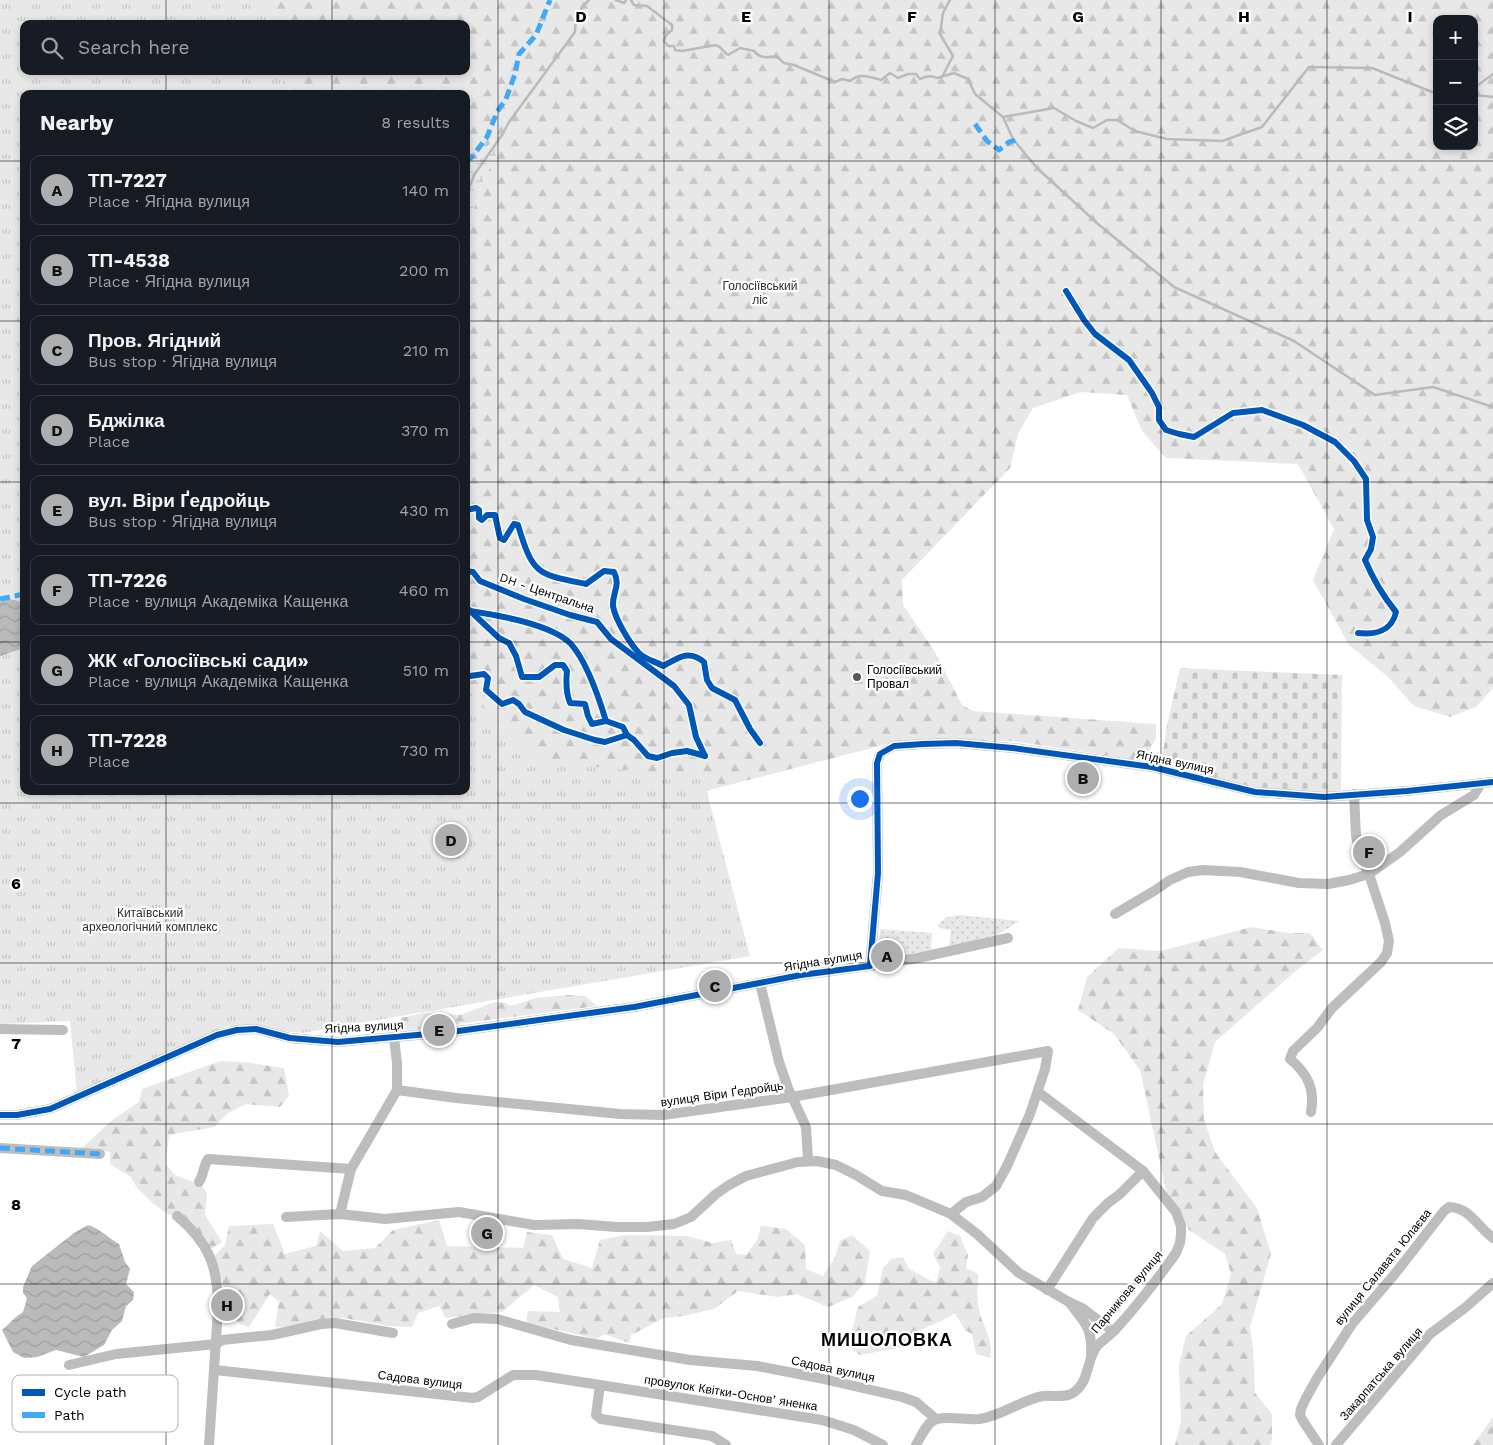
<!DOCTYPE html>
<html lang="en">
<head>
<meta charset="utf-8">
<style>
  :root { --surface:#171b24; --page:#20242c; --text:#f1f3f6; --muted:#9ea1a6; --line:#363941; --accent:#adaeaf }
  body { margin:0; font-family:"Work Sans",sans-serif; background:var(--page); color:var(--text) }
  .controls { position:absolute; right:15px; top:15px; display:grid; overflow:hidden; border-radius:10px; box-shadow:0 2px 8px #0003 }
  .controls button { width:45px; height:45px; display:grid; place-items:center; padding:0; border:0; border-bottom:1px solid var(--line); background:var(--surface); color:var(--text); font:25px sans-serif }
  .you { position:absolute; left:859px; top:798px; width:18px; height:18px; margin:-12px; border:4px solid #fff; border-radius:50%; background:#1a73e8; box-shadow:0 0 0 8px #1a73e833 }
  .badge { display:grid; place-items:center; width:32px; height:32px; border-radius:50%; background:var(--accent); color:#111; font-size:16px; font-weight:700 }
  .pin { position:absolute; translate:-50% -50%; border:2px solid #fff; box-shadow:0 1px 5px #0006 }
  .list { margin:0; padding:0; list-style:none }
  h2 { display:flex; justify-content:space-between; align-items:center; height:65px; margin:0; padding:0 20px; font-size:21px }
  h2 small { font-size:16px; font-weight:400; color:var(--muted) }
  .list li { display:grid; grid-template-columns:32px 1fr auto; gap:15px; align-items:center; box-sizing:border-box; height:70px; margin:0 10px 10px; padding:0 10px; border:1px solid var(--line); border-radius:10px }
  .list b { display:block; font-size:19px; white-space:nowrap }
  .list p { margin:0; font-size:16px; white-space:nowrap; color:var(--muted) }
  .list em { font-size:16px; font-style:normal; color:var(--muted) }
  .icon { flex:none; width:28px; height:28px; fill:none; stroke:currentColor; stroke-width:2; stroke-linecap:round; stroke-linejoin:round }
  .map { position:relative; flex:none; width:1493px; height:1445px; overflow:hidden }
  .search { position:absolute; background:var(--surface); box-shadow:0 2px 8px #0003; left:20px; top:20px; width:450px; height:55px; display:flex; align-items:center; gap:12px; box-sizing:border-box; padding:0 18px; border-radius:10px; color:var(--muted); font-size:19px }
  .panel { position:absolute; background:var(--surface); box-shadow:0 2px 8px #0003; left:20px; top:90px; width:450px; height:705px; border-radius:10px }
  .map>svg:first-child { display:block }
  .grass { fill:url(#grass-dots) }
  .forest { fill:url(#forest-firs); fill-rule:evenodd }
  .wetland { fill:url(#wetland-marsh) }
  .cemetery { fill:url(#cemetery-stones) }
  .park { fill:url(#park-tufts) }
  .water { fill:url(#water-waves) }
  .lines { fill:none; stroke-linecap:round; stroke-linejoin:round }
  .stream { stroke:#bababa; stroke-width:2.5 }
  .minor { stroke:#bdbdbd; stroke-width:10 }
  .quiet { stroke:#3fa9f5; stroke-width:5; stroke-dasharray:10 5; stroke-linecap:butt }
  .cycleway-casing { stroke:#fff; stroke-width:9 }
  .cycleway { stroke:#0057b8; stroke-width:6 }
  .grid { fill:none; stroke:#000; stroke-width:1; stroke-opacity:0.55 }
  .poi-dot { fill:#595959; stroke:#fff; stroke-width:2 }
  .labels { text-anchor:middle; stroke-width:4.5; stroke-linejoin:round; paint-order:stroke }
  .park-label { font-size:12px; fill:#2c2c2c; stroke:#fff }
  .street-label { font-size:12px; fill:#000; stroke:#fff }
  .poi-label { font-size:12px; fill:#000; stroke:#fff; text-anchor:start }
  .district-label { font-size:18px; font-weight:bold; letter-spacing:1px; fill:#000; stroke:#fff }
  .key { fill:#fff; stroke:#b2b2b2; stroke-width:1 }
  .key-label { font-size:14px; fill:#000 }
  .grid-label { font-size:16px; text-anchor:middle; font-weight:bold; fill:#000; stroke:#fff; stroke-width:4.5; stroke-linejoin:round; paint-order:stroke }
</style>
</head>
<body>
<div class="map">
<svg width="1493" height="1445" viewBox="0 0 1493 1445">
  <defs>
    <pattern id="grass-dots" width="8" height="8" patternUnits="userSpaceOnUse" patternTransform="scale(1.25)"><rect width="8" height="8" fill="#e8e8e8"/><path d="M2 2h.1M6 6h.1" fill="none" stroke="#c5c5c5" stroke-width="1.8" stroke-linecap="round"/></pattern>
    <pattern id="forest-firs" width="22" height="20" patternUnits="userSpaceOnUse" patternTransform="scale(1.25)"><rect width="22" height="20" fill="#e8e8e8"/><path d="M5 1l3.5 6h-7zM16 11l3.5 6h-7z" fill="#c5c5c5"/></pattern>
    <pattern id="wetland-marsh" width="20" height="14" patternUnits="userSpaceOnUse" patternTransform="scale(1.25)"><rect width="20" height="14" fill="#e8e8e8"/><path d="M1 5h8M5 5V1M11 12h8M15 12V8" fill="none" stroke="#c5c5c5"/></pattern>
    <pattern id="cemetery-stones" width="16" height="16" patternUnits="userSpaceOnUse" patternTransform="scale(1.25)"><rect width="16" height="16" fill="#e8e8e8"/><path d="M2 7V4a2 2 0 0 1 4 0v3zM10 15v-3a2 2 0 0 1 4 0v3z" fill="#c5c5c5"/></pattern>
    <pattern id="park-tufts" width="24" height="20" patternUnits="userSpaceOnUse" patternTransform="scale(1.25)"><rect width="24" height="20" fill="#e8e8e8"/><path d="M3 7l-1-3M5 7V3M7 7l1-3M15 17l-1-3M17 17v-4M19 17l1-3" fill="none" stroke="#c5c5c5"/></pattern>
    <pattern id="water-waves" width="16" height="10" patternUnits="userSpaceOnUse" patternTransform="scale(1.25)"><rect width="16" height="10" fill="#bababa"/><path d="M0 5q4-4 8 0t8 0" fill="none" stroke="#9e9e9e"/></pattern>
  </defs>
  <rect width="100%" height="100%" fill="#fff"/>
  <!-- grass -->
  <g class="grass">
    <polygon points="959,915 1020,921 994,937 949,946 951,930 939,928 938,925 945,918"/>
    <polygon points="880,929 932,933 931,950 878,961"/>
  </g>
  <!-- forest -->
  <g class="forest">
    <path d="M0,0H1493V688L1476,707L1450,717L1414,706L1387,676L1349,645L1313,580L1334,529L1298,464L1166,458L1142,431L1127,395L1081,392L1033,408L1018,434L1010,468L902,580L903,605L935,652L962,705L973,711L1156,724V738L1145,758L1137,760L1013,741L903,740L578,824L466,728V237L480,188L503,141L496,136L466,174V94H24L0,589ZM1437,19H1474V146H1437ZM24,24H466V71H24Z"/>
    <polygon points="1251,927 1288,933 1310,933 1323,950 1298,969 1215,1042 1203,1085 1204,1119 1215,1152 1257,1208 1271,1254 1250,1327 1253,1349 1255,1393 1272,1414 1272,1439 1270,1445 1175,1445 1181,1421 1179,1365 1186,1336 1222,1304 1231,1274 1225,1254 1189,1230 1166,1190 1140,1070 1114,1034 1078,1010 1087,977 1119,948 1161,951"/>
    <polygon points="567,995 585,996 597,1006 403,1031 400,1018 424,1013 460,1015 495,1002 506,1003 511,1006 536,998"/>
    <polygon points="220,1061 245,1062 284,1068 289,1096 280,1107 246,1104 228,1113 214,1127 169,1135 166,1164 175,1175 201,1185 207,1193 205,1215 222,1242 207,1251 177,1216 168,1214 154,1204 137,1188 131,1177 110,1164 110,1152 82,1148 111,1121 139,1102 142,1089"/>
    <polygon points="439,1220 447,1246 523,1248 527,1232 552,1235 563,1259 592,1268 600,1240 625,1235 687,1236 713,1243 731,1240 736,1254 747,1255 758,1238 761,1226 786,1229 805,1245 806,1269 823,1276 835,1257 840,1241 852,1235 870,1251 865,1283 852,1297 828,1307 797,1294 778,1297 738,1291 714,1309 683,1316 664,1318 631,1335 629,1343 604,1334 597,1339 526,1323 528,1311 560,1312 558,1297 534,1285 502,1312 446,1318 439,1306 418,1313 412,1327 388,1326 344,1318 318,1320 296,1326 275,1327 279,1302 270,1294 249,1327 238,1323 229,1306 214,1256 225,1245 229,1226 273,1224 285,1254 316,1246 320,1231 343,1251 375,1248 393,1230"/>
    <path d="M948,1231L960,1236L968,1255L966,1268L978,1274C978,1286 976,1298 979,1309C982,1326 995,1341 990,1358L976,1354L972,1334L965,1330L955,1313C938,1325 914,1328 903,1347L860,1355L848,1346L858,1307L877,1296L883,1268L891,1259L903,1257L909,1269L936,1283L940,1267L933,1254Z"/>
    <polygon points="1493,1417 1493,1445 1473,1445"/>
  </g>
  <!-- wetland -->
  <polygon class="wetland" points="502,135 503,141 480,188 466,237 466,174 492,141 496,136"/>
  <!-- cemetery -->
  <polygon class="cemetery" points="1180,668 1342,675 1341,790 1324,793 1256,787 1161,765 1167,725"/>
  <!-- park -->
  <polygon class="park" points="0,0 271,0 275,24 24,24 24,71 282,71 285,94 24,94 24,791 466,791 466,689 543,762 703,777 750,956 302,1033 227,1026 77,1094 70,1021 0,1024"/>
  <!-- water -->
  <g class="water">
    <polygon points="9,599 19,601 24,607 24,648 0,656 0,602"/>
    <path d="M88,1225C101,1229 107,1237 119,1244L125,1262L130,1269L126,1284L134,1292L133,1300L126,1306L122,1321L112,1330L104,1345L84,1357L56,1350L37,1357L24,1358L13,1352L2,1330L16,1317L23,1312L27,1298L23,1293V1287L32,1266L74,1233Z"/>
  </g>
  <g class="lines">
    <!-- stream -->
    <g class="stream">
      <polyline points="616,0 624,3 626,0"/>
      <path d="M631,0L634,5L647,6L672,25V30L666,35L664,41L668,46H674L675,50L682,51L716,45C722,47 723,52 728,55L740,48L754,51C759,58 768,58 776,56L784,63L794,65L835,82L842,79L850,81C860,72 870,77 881,80L890,73L898,78L908,74H916L920,79C926,76 931,75 937,78L954,73L968,79L975,94L1003,117L1013,139L1037,168L1098,224L1174,287L1294,341L1375,395L1433,387L1493,407"/>
      <polyline points="943,75 953,56 940,34 943,13 950,0"/>
      <polyline points="1474,88 1493,74"/>
      <polyline points="1474,95 1493,97"/>
      <polyline points="1003,117 1054,108 1076,121 1093,128 1107,120 1117,120 1135,131 1167,139 1222,141 1262,127 1309,67 1372,68 1432,92 1437,92"/>
      <path d="M466,196L474,175L502,135L509,122L575,32C575,20 580,8 589,0"/>
    </g>
    <!-- minor -->
    <g class="minor">
      <polyline points="1115,914 1154,891 1170,880 1188,872 1203,870 1240,872 1299,883 1328,884 1349,880 1369,874 1400,852 1441,815 1474,795 1481,783"/>
      <polyline points="870,966 918,958 1008,938"/>
      <polyline points="760,983 779,1062 788,1088 806,1127 808,1160"/>
      <polyline points="0,1029 63,1030"/>
      <polyline points="397,1090 456,1098 620,1114 663,1115 792,1097 1048,1051 1045,1069 1030,1114 1007,1166 996,1186 982,1197 966,1202 951,1214"/>
      <path d="M1311,1112C1315,1089 1308,1074 1290,1059L1293,1051L1317,1028L1332,1008L1381,962L1387,953L1389,941L1385,923L1369,874L1361,858L1356,836L1354,794"/>
      <polyline points="0,1115 17,1115 50,1109 217,1035 237,1030 256,1029 290,1038 338,1042 451,1032 634,1007 801,975 870,966 878,873 877,763 880,754 894,746 923,744 956,743 1013,748 1152,767 1255,792 1324,797 1407,791 1493,782"/>
      <polyline points="0,1148 100,1154"/>
      <path d="M199,1182C204,1174 203,1167 208,1159L351,1169"/>
      <polyline points="340,1214 351,1169 397,1090 397,1063 394,1038"/>
      <path d="M177,1216C210,1244 218,1267 218,1309L209,1445"/>
      <polyline points="286,1217 340,1214 385,1219 459,1212 534,1225 578,1224 617,1227 647,1227 674,1224 691,1217 716,1194 729,1185 746,1176 798,1162 817,1161 836,1165 856,1175 882,1191 906,1195 951,1214 977,1234 1019,1273 1069,1302 1082,1308 1113,1331"/>
      <polyline points="1047,1290 1093,1218 1108,1203 1120,1194 1143,1171"/>
      <path d="M1069,1302C1085,1323 1093,1328 1091,1356"/>
      <polyline points="452,1324 474,1318 497,1319 571,1340 690,1360 757,1366 819,1378 902,1397 916,1402 936,1419"/>
      <polyline points="69,1365 116,1354 216,1344 222,1340 272,1335 321,1324 335,1323 393,1333"/>
      <polyline points="215,1370 473,1398 478,1397 513,1375 536,1375 600,1385 596,1415 601,1419 712,1436 726,1445"/>
      <polyline points="600,1385 822,1420 854,1430 883,1445"/>
      <path d="M916,1445C921,1437 927,1421 937,1419C948,1416 966,1420 979,1419C1002,1416 1021,1400 1043,1396C1052,1395 1065,1398 1073,1393C1090,1382 1086,1360 1097,1346C1102,1341 1109,1336 1114,1331C1136,1307 1157,1280 1176,1253L1180,1243L1181,1234V1226L1176,1212L1143,1171L1038,1092"/>
      <path d="M1319,1445L1303,1421L1300,1415L1301,1409L1305,1400L1316,1380L1352,1324L1394,1275L1444,1211L1449,1207C1469,1207 1478,1227 1493,1238"/>
      <polyline points="1336,1445 1430,1334 1466,1307 1493,1283"/>
    </g>
    <!-- quiet -->
    <g class="quiet">
      <polyline points="975,124 987,141 999,150 1009,142 1020,139"/>
      <polyline points="466,161 472,157 487,137 497,112 506,99 515,74 519,54 536,35 550,0"/>
      <polyline points="0,599 24,594"/>
      <polyline points="0,1148 100,1154"/>
    </g>
    <!-- cycleway casing -->
    <g class="cycleway-casing">
      <g id="cycleway">
        <path d="M1066,291L1084,320L1095,334L1129,360L1152,393L1159,407V420L1166,430L1179,434L1194,437L1233,413L1262,410L1303,425L1335,442L1354,461L1366,479L1367,520L1373,537L1371,549L1365,560C1373,579 1383,596 1396,612C1392,631 1375,635 1358,633"/>
        <path d="M466,510L476,508L479,510V518L482,520L487,515H495L500,538L504,540L514,524L518,525C533,575 537,574 586,584L604,571L614,572C621,586 612,593 613,606C615,619 630,644 639,653C646,660 655,661 663,666C679,658 688,649 704,662L707,680L712,688L735,700L750,729L760,743"/>
        <polyline points="466,571 473,572 480,581 524,599 570,615 597,622 611,639 674,686 689,705 696,737 705,756"/>
        <path d="M466,607L499,638L509,643L516,656L522,677H539L555,665H563L567,671C566,681 566,693 570,703L585,704L588,716L592,724L606,721L623,727L627,735L634,740L648,756L657,758L672,753L687,751L705,756"/>
        <path d="M470,611C497,615 552,624 571,644C587,662 599,698 606,721"/>
        <polyline points="466,675 470,676 484,674 488,678 486,690 502,704 513,700 519,704 525,712 564,730 595,740 605,742 627,735"/>
        <polyline points="0,1115 17,1115 50,1109 217,1035 237,1030 256,1029 290,1038 338,1042 451,1032 634,1007 801,975 870,966 878,873 877,763 880,754 894,746 923,744 956,743 1013,748 1152,767 1255,792 1324,797 1407,791 1493,782"/>
      </g>
    </g>
    <!-- cycleway -->
    <use href="#cycleway" class="cycleway"/>
  </g>
  <!-- grid -->
  <path class="grid" d="M166,0V24M332,0V24M498,0V1445M664,0V1445M829,0V1445M995,0V1445M1161,0V1445M1327,0V1445M166,71V94M332,71V94M0,161H24M466,161H1493M0,321H24M466,321H1493M0,482H24M466,482H1493M0,642H24M466,642H1493M166,791V1445M332,791V1445M0,803H1493M0,963H1493M0,1124H1493M0,1284H1493"/>
  <!-- markers -->
  <circle class="poi-dot" cx="857" cy="677" r="5"/>
  <g class="labels">
    <!-- park labels -->
    <g class="park-label">
      <text x="760" y="290">Голосіївський<tspan x="760" dy="14">ліс</tspan></text>
      <text x="150" y="917">Китаївський<tspan x="150" dy="14">археологічний комплекс</tspan></text>
    </g>
    <!-- street labels -->
    <g class="street-label">
      <text transform="translate(547 593) rotate(19)" y="4">DH - Центральна</text>
      <text transform="translate(1175 762) rotate(12)" y="4">Ягідна вулиця</text>
      <text transform="translate(823 961) rotate(-9)" y="4">Ягідна вулиця</text>
      <text transform="translate(364 1027) rotate(-3)" y="4">Ягідна вулиця</text>
      <text transform="translate(722 1094) rotate(-8)" y="4">вулиця Віри Ґедройць</text>
      <text transform="translate(1383 1267) rotate(-51)" y="4">вулиця Салавата Юлаєва</text>
      <text transform="translate(1127 1292) rotate(-50)" y="4">Парникова вулиця</text>
      <text transform="translate(833 1369) rotate(12)" y="4">Садова вулиця</text>
      <text transform="translate(1381 1374) rotate(-49)" y="4">Закарпатська вулиця</text>
      <text transform="translate(420 1380) rotate(7)" y="4">Садова вулиця</text>
      <text transform="translate(731 1393) rotate(9)" y="4">провулок Квітки-Основʼяненка</text>
    </g>
    <!-- poi labels -->
    <g class="poi-label">
      <text x="867" y="674">Голосіївський<tspan x="867" dy="14">Провал</tspan></text>
    </g>
    <!-- district labels -->
    <g class="district-label">
      <text x="887" y="1346">МИШОЛОВКА</text>
    </g>
  </g>
  <!-- legend -->
  <rect x="12" y="1375" width="166" height="57" rx="8" class="key"/>
  <rect x="22" y="1389" width="23" height="7" fill="#0057b8"/>
  <rect x="22" y="1412" width="23" height="6" fill="#3fa9f5"/>
  <g class="key-label">
    <text x="54" y="1397">Cycle path</text>
    <text x="54" y="1420">Path</text>
  </g>
  <g class="grid-label">
    <text x="581" y="22">D</text>
    <text x="746" y="22">E</text>
    <text x="912" y="22">F</text>
    <text x="1078" y="22">G</text>
    <text x="1244" y="22">H</text>
    <text x="1410" y="22">I</text>
    <text x="16" y="889">6</text>
    <text x="16" y="1049">7</text>
    <text x="16" y="1210">8</text>
  </g>
</svg>
<div class="controls">
<button>+</button>
<button>−</button>
<button><svg class="icon" aria-label="layers" viewBox="0 0 24 24"><path d="M12 4l9 5-9 5-9-5zM3 14l9 5 9-5"/></svg></button>
</div>
<div class="you"></div>
<div class="pin badge" style="left:887px;top:956px">A</div>
<div class="pin badge" style="left:1083px;top:778px">B</div>
<div class="pin badge" style="left:715px;top:986px">C</div>
<div class="pin badge" style="left:451px;top:840px">D</div>
<div class="pin badge" style="left:439px;top:1030px">E</div>
<div class="pin badge" style="left:1369px;top:852px">F</div>
<div class="pin badge" style="left:487px;top:1233px">G</div>
<div class="pin badge" style="left:227px;top:1305px">H</div>
<div class="search"><svg class="icon" aria-label="search" viewBox="0 0 24 24"><circle cx="10" cy="10" r="6"/><path d="M15 15l6 6"/></svg>Search here</div>
<section class="panel">
<h2>Nearby<small>8 results</small></h2>
<ul class="list">
<li><span class="badge">A</span><div><b>ТП-7227</b><p>Place · Ягідна вулиця</p></div><em>140 m</em></li>
<li><span class="badge">B</span><div><b>ТП-4538</b><p>Place · Ягідна вулиця</p></div><em>200 m</em></li>
<li><span class="badge">C</span><div><b>Пров. Ягідний</b><p>Bus stop · Ягідна вулиця</p></div><em>210 m</em></li>
<li><span class="badge">D</span><div><b>Бджілка</b><p>Place</p></div><em>370 m</em></li>
<li><span class="badge">E</span><div><b>вул. Віри Ґедройць</b><p>Bus stop · Ягідна вулиця</p></div><em>430 m</em></li>
<li><span class="badge">F</span><div><b>ТП-7226</b><p>Place · вулиця Академіка Кащенка</p></div><em>460 m</em></li>
<li><span class="badge">G</span><div><b>ЖК «Голосіївські сади»</b><p>Place · вулиця Академіка Кащенка</p></div><em>510 m</em></li>
<li><span class="badge">H</span><div><b>ТП-7228</b><p>Place</p></div><em>730 m</em></li>
</ul>
</section>
</div>
</body>
</html>
